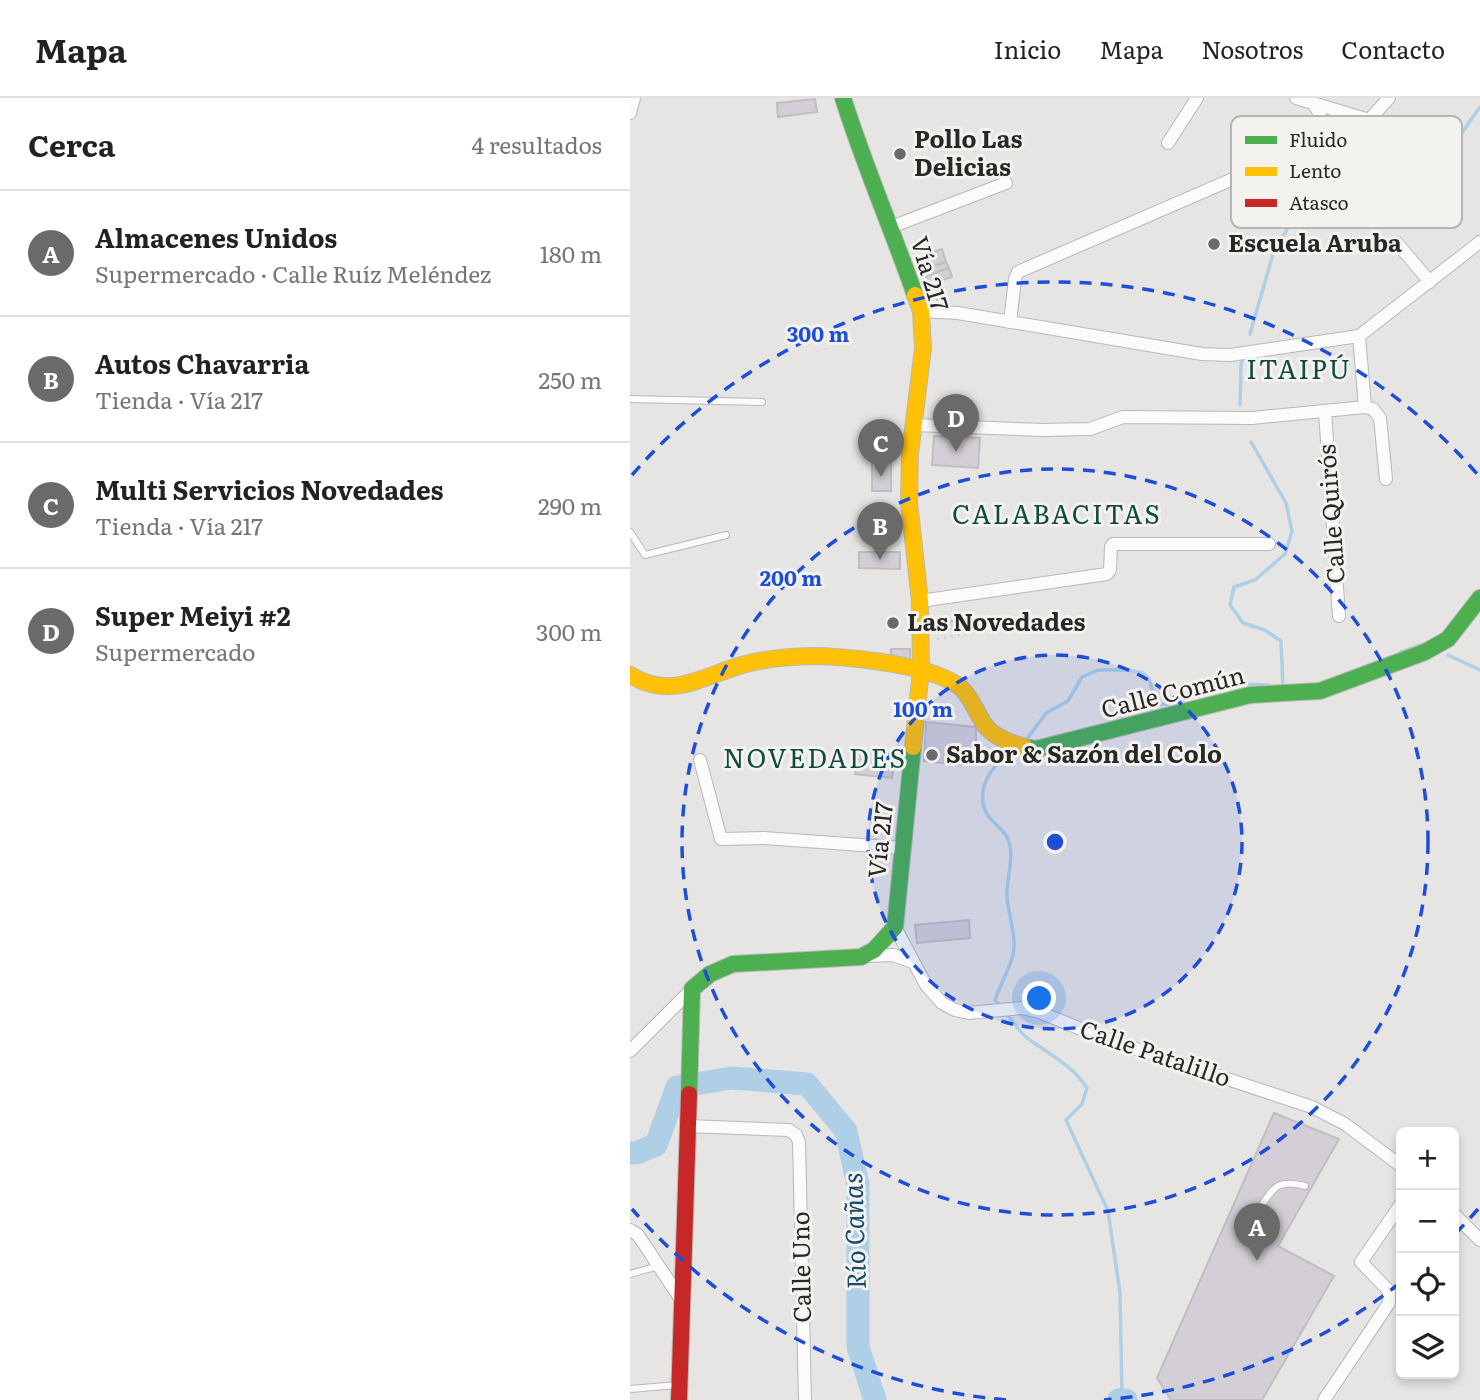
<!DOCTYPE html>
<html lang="es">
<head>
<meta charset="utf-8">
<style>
  :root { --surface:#fff; --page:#f2f2f2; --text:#222; --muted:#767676; --line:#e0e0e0; --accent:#6b6a69 }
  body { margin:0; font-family:Literata,serif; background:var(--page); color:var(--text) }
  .controls { position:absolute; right:21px; bottom:21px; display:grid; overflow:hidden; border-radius:10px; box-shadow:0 4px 10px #0003 }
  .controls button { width:63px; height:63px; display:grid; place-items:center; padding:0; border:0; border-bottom:2px solid var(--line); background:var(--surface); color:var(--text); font:35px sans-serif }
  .you { position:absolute; left:410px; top:901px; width:24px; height:24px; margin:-18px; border:5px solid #fff; border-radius:50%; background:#1a73e8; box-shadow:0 0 0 10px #1a73e833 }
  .badge { display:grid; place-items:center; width:46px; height:46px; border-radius:50%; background:var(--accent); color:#fff; font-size:23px; font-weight:700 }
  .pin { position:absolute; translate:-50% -58px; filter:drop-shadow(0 2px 4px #0008) }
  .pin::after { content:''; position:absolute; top:37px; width:24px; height:21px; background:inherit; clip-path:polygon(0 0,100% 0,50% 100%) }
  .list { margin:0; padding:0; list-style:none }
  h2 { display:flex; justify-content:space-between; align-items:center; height:91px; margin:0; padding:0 28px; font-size:30px }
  h2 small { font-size:23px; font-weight:400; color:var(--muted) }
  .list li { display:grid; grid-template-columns:46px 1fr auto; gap:21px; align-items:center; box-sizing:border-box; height:126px; padding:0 28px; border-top:2px solid var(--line) }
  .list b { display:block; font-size:26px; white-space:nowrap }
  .list p { margin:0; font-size:23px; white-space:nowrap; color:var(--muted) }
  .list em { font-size:23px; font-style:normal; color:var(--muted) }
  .icon { flex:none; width:38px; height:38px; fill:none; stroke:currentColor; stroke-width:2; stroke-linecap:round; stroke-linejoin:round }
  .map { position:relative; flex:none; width:850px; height:1302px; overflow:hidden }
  header { display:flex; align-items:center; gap:42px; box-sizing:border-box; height:98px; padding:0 35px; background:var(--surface); border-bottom:2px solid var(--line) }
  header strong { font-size:33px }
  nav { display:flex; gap:38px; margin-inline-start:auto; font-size:24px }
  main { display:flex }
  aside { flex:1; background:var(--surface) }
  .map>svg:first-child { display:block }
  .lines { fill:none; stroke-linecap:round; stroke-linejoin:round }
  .stream { stroke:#afcfe6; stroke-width:3.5 }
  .river { stroke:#afcfe6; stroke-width:23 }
  .building { fill:#d4cfd7; stroke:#c0bfbf; stroke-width:2 }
  .lane-casing { stroke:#b9b8b7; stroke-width:8 }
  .street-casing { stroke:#b9b8b7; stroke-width:14 }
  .fast-casing { stroke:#b9b8b7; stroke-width:18 }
  .slow-casing { stroke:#b9b8b7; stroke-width:18 }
  .jam-casing { stroke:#b9b8b7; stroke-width:18 }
  .path { stroke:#d0d0cf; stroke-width:2.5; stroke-dasharray:2 5; stroke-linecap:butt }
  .lane { stroke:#fbfbfb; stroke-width:6 }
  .street { stroke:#fbfbfb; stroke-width:12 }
  .fast { stroke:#4caf50; stroke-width:16 }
  .slow { stroke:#ffc107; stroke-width:16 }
  .jam { stroke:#c62828; stroke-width:16 }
  .ring { fill:none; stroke:#1d4ed8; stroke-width:3.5; stroke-dasharray:12 9 }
  .poi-dot { fill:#6b6a69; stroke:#f4f2ef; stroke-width:2.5 }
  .labels { text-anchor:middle; stroke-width:6; stroke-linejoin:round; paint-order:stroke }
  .poi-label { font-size:24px; font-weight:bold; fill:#292827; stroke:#f4f2ef; text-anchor:start }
  .street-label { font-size:24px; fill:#292827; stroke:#f4f2ef }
  .neighbourhood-label { font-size:26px; letter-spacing:2px; fill:#0f4b44; stroke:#f4f2ef }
  .water-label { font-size:26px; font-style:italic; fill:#144a6b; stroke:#f4f2ef }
  .key { fill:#f4f2ef; stroke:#b7b5b3; stroke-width:2 }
  .key-label { font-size:19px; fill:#292827 }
  .centre { fill:#1d4ed8; stroke:#f4f2ef; stroke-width:3.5 }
  .ring-label { font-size:21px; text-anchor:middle; font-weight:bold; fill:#1d4ed8; stroke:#f4f2ef; stroke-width:6; stroke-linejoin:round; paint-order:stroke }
</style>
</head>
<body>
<header>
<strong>Mapa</strong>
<nav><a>Inicio</a><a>Mapa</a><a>Nosotros</a><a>Contacto</a></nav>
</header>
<main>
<aside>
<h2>Cerca<small>4 resultados</small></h2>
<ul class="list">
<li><span class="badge">A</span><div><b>Almacenes Unidos</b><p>Supermercado · Calle Ruíz Meléndez</p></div><em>180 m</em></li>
<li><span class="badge">B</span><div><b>Autos Chavarria</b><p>Tienda · Vía 217</p></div><em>250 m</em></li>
<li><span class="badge">C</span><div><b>Multi Servicios Novedades</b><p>Tienda · Vía 217</p></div><em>290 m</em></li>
<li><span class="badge">D</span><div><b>Super Meiyi #2</b><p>Supermercado</p></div><em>300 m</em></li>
</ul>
</aside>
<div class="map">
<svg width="850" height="1302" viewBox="0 0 850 1302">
  <rect width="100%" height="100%" fill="#e6e5e3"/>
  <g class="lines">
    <!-- stream -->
    <g class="stream">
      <polyline points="620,236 643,156 664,119 693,99 717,92 760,90 794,73 831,36 850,9"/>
      <polyline points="610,307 611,267 613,259"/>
      <polyline points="621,344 656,405 662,433 655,456 625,482 604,489 600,507 613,525 635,532 651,543 653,588"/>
      <polyline points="771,554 794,546"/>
      <polyline points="818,557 850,572"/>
      <polyline points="397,641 416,615 438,603 452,579 468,572 499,572 513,575 519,581 524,598 531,606 538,606 610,586 639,587"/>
      <path d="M370,908L365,902C370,887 379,872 383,857C387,838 378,817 377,798C376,779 386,757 377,739C370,727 355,721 353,705C350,683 364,667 379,655"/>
      <path d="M375,914C382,922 389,933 397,940C419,956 442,967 457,990L452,1006L436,1022L478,1113L490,1195L492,1300"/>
    </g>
    <!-- river -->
    <g class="river">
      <polyline points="0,1055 6,1055 26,1047 47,989 102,980 177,986 216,1033 228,1087 228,1249 245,1302"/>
      <polyline points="489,1302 496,1302"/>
    </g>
  </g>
  <!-- building -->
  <g class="building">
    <polygon points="185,1 187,14 148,19 147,5"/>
    <polygon points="312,151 316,164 294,171 289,159"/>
    <polygon points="316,164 319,170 296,178 294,171"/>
    <polygon points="319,170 322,179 299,187 296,178"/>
    <polygon points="312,182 313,202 307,202 302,196 299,187"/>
    <polygon points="304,338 350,340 348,370 302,367"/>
    <rect x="242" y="365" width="19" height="28"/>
    <polygon points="229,454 270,454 270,471 229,470"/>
    <polygon points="327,522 328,530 310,534 308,526"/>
    <rect x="261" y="551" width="19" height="13"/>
    <polygon points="296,624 346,629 346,653 333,667 294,663"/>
    <polygon points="228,652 268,656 268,665 227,661"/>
    <polygon points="227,661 264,666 262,680 225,676"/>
    <polygon points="339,822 340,840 287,845 285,827"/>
    <polygon points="644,1015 709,1041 648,1148 704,1178 632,1302 541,1302 527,1280"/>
  </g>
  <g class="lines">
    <!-- lane casing -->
    <g class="lane-casing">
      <g id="lane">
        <polyline points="0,301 132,304"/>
        <polyline points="0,434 15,457 96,437"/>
        <path d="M626,1115C644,1092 643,1080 675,1088"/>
        <polyline points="0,1176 29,1168"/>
        <polyline points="0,1291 48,1287"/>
      </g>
    </g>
    <!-- street casing -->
    <g class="street-casing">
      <g id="street">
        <polyline points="666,0 739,22"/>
        <path d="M683,5C693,19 694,28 686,44"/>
        <polyline points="0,15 4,0"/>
        <polyline points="538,45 567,0"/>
        <polyline points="261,129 376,85"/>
        <polyline points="767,145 800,184"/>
        <polyline points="291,213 328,215 572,256 600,257 729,238 850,144"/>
        <polyline points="380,224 385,181 388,174 739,22 759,0"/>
        <polyline points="729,238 735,309"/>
        <polyline points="695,314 709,518"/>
        <polyline points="285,327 414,332 460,331 493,319 622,320 735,309 743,311 750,320 756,381"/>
        <polyline points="290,503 477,476 480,472 481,449 483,446 639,446"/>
        <polyline points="70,662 91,741 134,740 273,750"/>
        <polyline points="265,829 296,887 312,905 325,912 339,915 392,910 409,914 476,941 682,1009 715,1026 771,1068"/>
        <polyline points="236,858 263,857 283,864"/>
        <polyline points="0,953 62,891"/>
        <polyline points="58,1028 159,1032 166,1037 169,1044 175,1302"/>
        <polyline points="824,1116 850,1142"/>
        <polyline points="0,1132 8,1137 52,1203"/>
        <polyline points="694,1302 759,1205 759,1193 731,1164 771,1106"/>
      </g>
    </g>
    <!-- fast casing -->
    <g class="fast-casing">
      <g id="fast">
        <path d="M213,0C234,67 262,131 285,197"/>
        <polyline points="395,649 406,651 620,597 690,593 795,554 818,541 850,500"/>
        <polyline points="59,996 62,891 80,876 103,866 231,859 244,852 265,829 283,649"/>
      </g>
    </g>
    <!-- slow casing -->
    <g class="slow-casing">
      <g id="slow">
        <path d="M0,577C41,602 71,579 112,567C137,560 165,558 191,558C227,560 304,567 331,590C342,600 346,614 354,626C363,639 380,645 395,649"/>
        <polyline points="283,649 291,572 290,503 279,404 280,356 293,250 291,213 285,197"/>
      </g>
    </g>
    <!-- jam casing -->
    <g class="jam-casing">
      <polyline id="jam" points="49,1302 59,996"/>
    </g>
    <!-- path -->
    <polyline class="path" points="307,541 392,526 459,520"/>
    <!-- lane -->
    <use href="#lane" class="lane"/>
    <!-- street -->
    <use href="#street" class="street"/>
    <!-- fast -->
    <use href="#fast" class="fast"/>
    <!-- slow -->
    <use href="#slow" class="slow"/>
    <!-- jam -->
    <use href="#jam" class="jam"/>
  </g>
  <!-- distance rings -->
  <circle cx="425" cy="744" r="187" fill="#1d4ed8" fill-opacity=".12"/>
  <g class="ring">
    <circle cx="425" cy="744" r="187"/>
    <circle cx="425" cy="744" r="373"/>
    <path d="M848 1111A560 560 0 0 1 824 1137M770 1185A560 560 0 0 1 474 1302M376 1302A560 560 0 0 1 2 1111M2 377A560 560 0 0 1 848 377"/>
  </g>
  <!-- markers -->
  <g class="poi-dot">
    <circle cx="270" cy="56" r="7"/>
    <circle cx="584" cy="146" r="7"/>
    <circle cx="263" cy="525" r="7"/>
    <circle cx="302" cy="657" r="7"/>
  </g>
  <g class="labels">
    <!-- poi labels -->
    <g class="poi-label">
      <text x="284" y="50">Pollo Las<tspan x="284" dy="28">Delicias</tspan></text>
      <text x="598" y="154">Escuela Aruba</text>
      <text x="277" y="533">Las Novedades</text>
      <text x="316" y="665">Sabor &amp; Sazón del Colo</text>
    </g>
    <!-- street labels -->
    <g class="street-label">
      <text transform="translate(299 176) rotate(73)" y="8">Vía 217</text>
      <text transform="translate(702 416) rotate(-94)" y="8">Calle Quirós</text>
      <text transform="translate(543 595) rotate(-14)" y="8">Calle Común</text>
      <text transform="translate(251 742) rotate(-84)" y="8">Vía 217</text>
      <text transform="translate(525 956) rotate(19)" y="8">Calle Patalillo</text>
      <text transform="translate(172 1169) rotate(-91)" y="8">Calle Uno</text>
    </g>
    <!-- neighbourhood labels -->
    <g class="neighbourhood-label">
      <text x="669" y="281">ITAIPÚ</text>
      <text x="427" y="426">CALABACITAS</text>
      <text x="185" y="670">NOVEDADES</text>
    </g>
    <!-- water labels -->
    <g class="water-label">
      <text transform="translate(225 1133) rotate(-92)" y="9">Río Cañas</text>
    </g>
  </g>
  <!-- legend -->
  <rect x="601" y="18" width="231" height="112" rx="10" class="key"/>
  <rect x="615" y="38" width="32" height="8" fill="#4caf50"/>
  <rect x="615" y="69" width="32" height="9" fill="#ffc107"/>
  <rect x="615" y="101" width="32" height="8" fill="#c62828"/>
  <g class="key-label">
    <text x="659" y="49">Fluido</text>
    <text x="659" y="80">Lento</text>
    <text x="659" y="112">Atasco</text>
  </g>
  <circle cx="425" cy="744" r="10" class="centre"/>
  <g class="ring-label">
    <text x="188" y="244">300 m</text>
    <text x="161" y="488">200 m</text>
    <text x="293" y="619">100 m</text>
  </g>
</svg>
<div class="controls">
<button>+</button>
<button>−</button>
<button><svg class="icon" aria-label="locate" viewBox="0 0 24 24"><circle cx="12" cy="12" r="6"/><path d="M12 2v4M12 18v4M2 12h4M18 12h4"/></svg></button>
<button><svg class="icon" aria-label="layers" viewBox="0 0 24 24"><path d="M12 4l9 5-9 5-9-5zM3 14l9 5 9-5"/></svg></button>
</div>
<div class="you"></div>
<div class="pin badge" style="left:627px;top:1163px">A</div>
<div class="pin badge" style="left:250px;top:462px">B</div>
<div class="pin badge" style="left:251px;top:379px">C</div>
<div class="pin badge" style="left:326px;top:354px">D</div>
</div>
</main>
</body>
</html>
